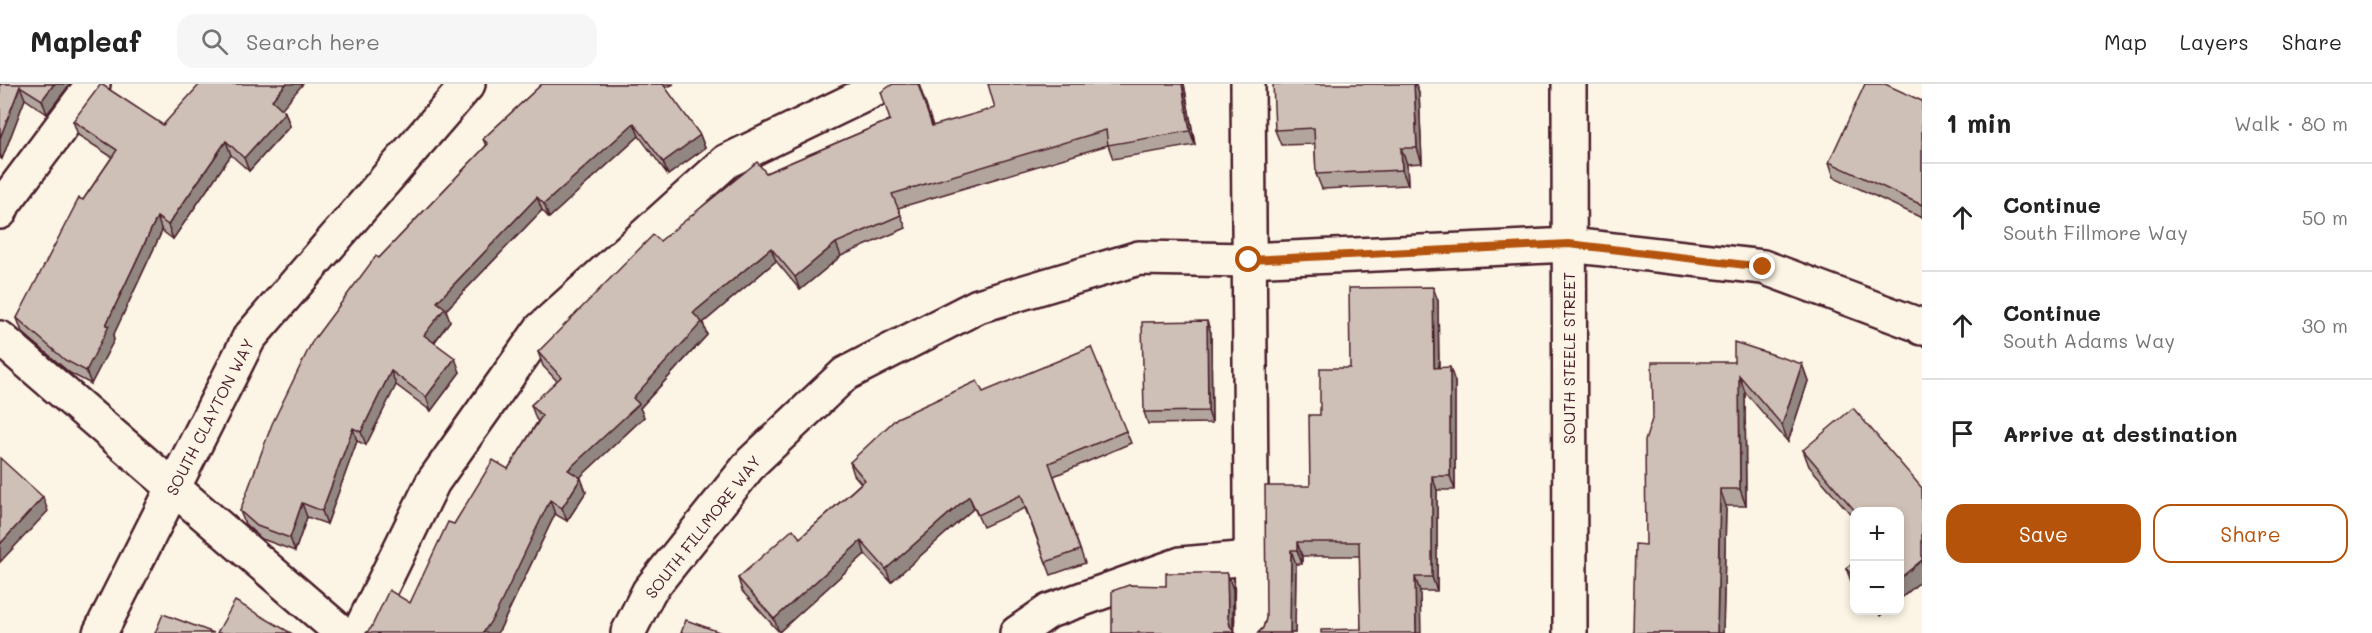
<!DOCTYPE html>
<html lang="en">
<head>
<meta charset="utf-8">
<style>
  :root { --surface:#fff; --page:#f6f6f6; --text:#222; --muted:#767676; --line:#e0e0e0; --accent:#b45309 }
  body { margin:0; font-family:Mali,sans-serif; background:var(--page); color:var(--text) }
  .controls { position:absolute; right:18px; bottom:18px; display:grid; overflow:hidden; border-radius:12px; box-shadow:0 3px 9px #0003 }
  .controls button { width:54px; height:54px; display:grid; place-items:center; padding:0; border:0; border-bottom:2px solid var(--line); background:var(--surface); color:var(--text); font:30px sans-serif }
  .stop { position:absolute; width:18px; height:18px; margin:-14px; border:4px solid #b45309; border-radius:50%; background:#fff }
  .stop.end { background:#b45309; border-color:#fff; box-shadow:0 2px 6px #0008 }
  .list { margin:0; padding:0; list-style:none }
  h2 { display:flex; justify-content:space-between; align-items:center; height:78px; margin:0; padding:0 24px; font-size:26px }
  h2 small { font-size:20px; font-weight:400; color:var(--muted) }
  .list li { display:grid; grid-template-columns:39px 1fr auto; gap:18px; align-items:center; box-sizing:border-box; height:108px; padding:0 24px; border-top:2px solid var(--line) }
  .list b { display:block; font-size:22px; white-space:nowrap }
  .list p { margin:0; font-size:20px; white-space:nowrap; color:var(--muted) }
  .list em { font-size:20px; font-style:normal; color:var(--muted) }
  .actions { display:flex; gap:12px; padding:18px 24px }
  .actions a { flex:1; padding:14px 0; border:2px solid var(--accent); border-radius:18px; text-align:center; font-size:21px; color:var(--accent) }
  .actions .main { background:var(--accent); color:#fff }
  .icon { flex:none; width:33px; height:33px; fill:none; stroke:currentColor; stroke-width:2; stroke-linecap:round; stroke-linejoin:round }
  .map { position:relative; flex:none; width:1922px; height:549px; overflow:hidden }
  header { display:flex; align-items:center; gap:36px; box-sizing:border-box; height:84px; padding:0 30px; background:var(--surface); border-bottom:2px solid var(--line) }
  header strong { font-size:28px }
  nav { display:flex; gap:33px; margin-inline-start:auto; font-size:21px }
  .search { width:420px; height:54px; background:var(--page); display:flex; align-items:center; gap:15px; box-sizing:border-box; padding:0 21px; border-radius:18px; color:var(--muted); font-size:22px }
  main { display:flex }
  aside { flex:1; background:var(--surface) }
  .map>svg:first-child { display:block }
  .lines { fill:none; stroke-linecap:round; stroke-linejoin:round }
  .minor-casing { stroke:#4a1f2b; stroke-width:38 }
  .minor { stroke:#fcf5e5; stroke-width:33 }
  .wall { fill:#b2a59d; stroke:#4a1f2b; stroke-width:1.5 }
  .shaded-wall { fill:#918680; stroke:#4a1f2b; stroke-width:1.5 }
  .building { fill:#cfc0b7; stroke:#4a1f2b; stroke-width:1.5 }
  .route { stroke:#b45309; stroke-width:8 }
  .labels { text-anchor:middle; stroke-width:4.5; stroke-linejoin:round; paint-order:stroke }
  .street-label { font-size:16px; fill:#4a1f2b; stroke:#fcf5e5 }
</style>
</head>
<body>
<header>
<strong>Mapleaf</strong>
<div class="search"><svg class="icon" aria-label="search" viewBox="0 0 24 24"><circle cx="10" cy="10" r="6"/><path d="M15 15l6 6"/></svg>Search here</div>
<nav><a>Map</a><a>Layers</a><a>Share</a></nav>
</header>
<main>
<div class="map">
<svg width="1922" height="549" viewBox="0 0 1922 549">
  <rect width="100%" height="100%" fill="#fcf5e5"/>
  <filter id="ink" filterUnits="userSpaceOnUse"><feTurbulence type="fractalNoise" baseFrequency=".0167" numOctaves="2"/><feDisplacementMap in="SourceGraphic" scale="12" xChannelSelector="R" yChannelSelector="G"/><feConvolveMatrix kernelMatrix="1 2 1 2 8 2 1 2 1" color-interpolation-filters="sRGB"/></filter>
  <g filter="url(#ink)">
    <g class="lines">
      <!-- minor casing -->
      <g class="minor-casing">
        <g id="minor">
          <polyline points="1248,0 1252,549"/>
          <polyline points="1569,0 1570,549"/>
          <polyline points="0,128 4,119 93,0"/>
          <polyline points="0,254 342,549"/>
          <polyline points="100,549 249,254 468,0"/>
          <polyline points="359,549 433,398 541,245 727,77 887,0"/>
          <polyline points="628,549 649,507 752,378 845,290 978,222 1139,174 1249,176 1569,161 1763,183 1919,241 1922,244"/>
          <polyline points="1017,549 1049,527 1181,480 1251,474"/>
        </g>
      </g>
      <!-- minor -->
      <use href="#minor" class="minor"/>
    </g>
    <!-- wall -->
    <g class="wall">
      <polygon points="0,0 70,0 47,30 25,15 2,75 0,74"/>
      <polygon points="542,0 674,0 665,4 700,51 705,64 668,91 639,52 549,134 542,126 446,226 450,237 434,259 460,288 431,327 396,301 366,361 357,357 327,440 307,433 295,467 262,455 245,440 240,427 379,174 486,62 483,55"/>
      <polygon points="893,0 919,0 933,42 1184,0 1195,61 1113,75 1108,61 898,124 906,144 841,172 800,206 776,177 703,239 707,251 640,324 644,333 580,393 586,408 567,437 555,430 500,545 410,519 454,440 508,385 538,337 536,335 531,321 557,297 543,282 538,268 660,157 766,89 890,36"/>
      <polygon points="1419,9 1422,79 1407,80 1408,101 1322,105 1316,90 1315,60 1281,61 1275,46"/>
      <polygon points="1922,17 1922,134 1834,93 1829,78"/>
      <polygon points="281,25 285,28 290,42 249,87 231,71 173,155 162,147 113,252 114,256 91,300 70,289 22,248 17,234 83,116 112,73 78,51 73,37 163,41"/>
      <polygon points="1438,217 1439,284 1455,298 1455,406 1437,406 1437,507 1420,507 1361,545 1360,472 1302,472 1302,480 1296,480 1295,549 1258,549 1263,544 1310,402 1320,331 1350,284"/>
      <polygon points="1211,249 1212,339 1148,340 1144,328"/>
      <polygon points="1734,278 1802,280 1808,297 1788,358 1745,308 1746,422 1726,422 1723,549 1633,549 1646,461"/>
      <polygon points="983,308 1126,347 1131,359 1054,392 1085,479 1051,491 1025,424 983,443 974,424 891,498 865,470 779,548 742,507 738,494 800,454 861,399 854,391 850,378"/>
      <polygon points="1803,366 1922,404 1922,496 1899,516 1899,428 1854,428 1854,434 1809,382"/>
      <polygon points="1854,478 1854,503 1852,500 1846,484"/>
      <polygon points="1227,489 1233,505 1233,546 1236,549 1112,549 1166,502"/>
    </g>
    <!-- shaded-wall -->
    <g class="shaded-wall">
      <polygon points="54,0 70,0 47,30 42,16"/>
      <polygon points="286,0 303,0 277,30 272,16"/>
      <polygon points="1182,0 1184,0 1195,61 1190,47"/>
      <polygon points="1414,0 1416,0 1419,9 1422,79 1417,64"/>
      <polygon points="20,2 25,15 2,75 0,70 0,54"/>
      <polygon points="285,28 290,42 249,87 244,74"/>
      <polygon points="634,39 639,52 549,134 544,120"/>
      <polygon points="700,51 705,64 668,91 663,78"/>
      <polygon points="226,57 231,71 173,155 168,141"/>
      <polygon points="1401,64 1407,80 1408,101 1402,86"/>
      <polygon points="537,113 542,126 446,226 450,237 429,265 424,251 437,218"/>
      <polygon points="157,133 162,147 113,252 114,256 91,300 86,287 106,241"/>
      <polygon points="836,159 841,172 800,206 795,193"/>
      <polygon points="771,164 776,177 703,239 707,251 640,324 644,333 573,400 568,386 633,314 693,229"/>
      <polygon points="1433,203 1438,217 1439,298 1434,284"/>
      <polygon points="1207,237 1211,249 1212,339 1208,327"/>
      <polygon points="455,274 460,288 431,327 426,313"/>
      <polygon points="1802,280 1808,297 1788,358 1782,341"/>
      <polygon points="1450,283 1455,298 1455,406 1450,392"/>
      <polygon points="391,287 396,301 366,361 361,348"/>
      <polygon points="1739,291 1745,308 1746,422 1740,405"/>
      <polygon points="353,344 357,357 327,440 322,427"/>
      <polygon points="1432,392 1437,406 1437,507 1432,493"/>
      <polygon points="581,394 586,408 567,437 562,424"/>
      <polygon points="1720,405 1726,422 1723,549 1717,549"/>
      <polygon points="969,412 974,424 891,498 886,485"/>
      <polygon points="43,413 48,427 0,478 0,460"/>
      <polygon points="550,416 555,430 500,545 497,549 483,549"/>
      <polygon points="302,419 307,433 295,467 290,454"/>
      <polygon points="861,457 865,470 779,548 774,535"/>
      <polygon points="1297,458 1302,472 1302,480 1297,466"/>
      <polygon points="1291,466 1296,480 1295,549 1290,549"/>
      <polygon points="1922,476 1922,496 1899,516 1899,495"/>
      <polygon points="1227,489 1233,505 1233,549 1232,548 1228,534"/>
      <polygon points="1415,493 1420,507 1421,549 1416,549"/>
      <polygon points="1878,526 1887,526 1880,532"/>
    </g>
    <!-- building -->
    <g class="building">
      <polygon points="0,0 54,0 42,16 20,2 0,54"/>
      <polygon points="101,0 163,41 200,0 286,0 272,16 285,28 244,74 226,57 168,141 157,133 106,241 109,242 86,287 65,276 17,234 79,114 83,116 117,66 73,37"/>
      <polygon points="542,0 663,0 700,51 663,78 634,39 544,120 537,113 437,218 445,224 424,251 455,274 426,313 391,287 361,348 353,344 322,427 302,419 290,454 257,442 240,427 272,340 312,258 376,172 379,174 488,60 483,55"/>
      <polygon points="893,0 918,0 932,42 995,24 988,0 1182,0 1190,47 1108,61 1106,46 892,110 901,131 836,159 795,193 771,164 693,229 702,238 633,314 639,320 568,386 581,394 562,424 550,416 495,531 483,549 366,549 371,544 389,506 410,519 448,438 454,440 493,376 508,385 542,332 531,321 561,293 538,268 653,151 660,157 757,78 766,89 890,36 881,8"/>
      <polygon points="1273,0 1414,0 1417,64 1401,64 1402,86 1316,90 1314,44 1275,46"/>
      <polygon points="1865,0 1885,0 1922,17 1922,121 1829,78"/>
      <polygon points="1433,203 1434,284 1450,283 1450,392 1432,392 1432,493 1415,493 1416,549 1321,549 1321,546 1361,545 1359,458 1297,458 1297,466 1291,466 1290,549 1258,549 1263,544 1266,535 1265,402 1310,402 1309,331 1320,331 1320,284 1350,284 1349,204"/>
      <polygon points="1207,237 1208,327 1144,328 1142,238"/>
      <polygon points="1734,258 1802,280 1782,341 1739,291 1740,405 1720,405 1717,549 1633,549 1635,460 1646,461 1645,357 1653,332 1652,278 1734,278"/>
      <polygon points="1091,263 1126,347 1049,379 1080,466 1046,478 1021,411 978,431 969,412 886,485 861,457 774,535 738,494 793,445 800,454 865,396 850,378 897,334 977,297 983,308"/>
      <polygon points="1853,324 1922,404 1922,476 1899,495 1899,428 1856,428 1803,366"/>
      <polygon points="0,374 43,413 0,460"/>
      <polygon points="1854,478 1854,494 1846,484"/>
      <polygon points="1166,489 1227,489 1228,534 1230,542 1235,548 1213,548 1213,549 1112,549 1112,507 1129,501 1166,502"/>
      <polygon points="235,517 291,549 217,549"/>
      <polygon points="163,530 214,549 155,549"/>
      <polygon points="686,536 722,549 681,549"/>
    </g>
  </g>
  <g class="lines" filter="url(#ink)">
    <!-- route -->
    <polyline class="route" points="1249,176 1569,160 1763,183"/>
  </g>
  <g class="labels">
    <!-- street labels -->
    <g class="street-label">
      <text transform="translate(1569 274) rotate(-90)" y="6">SOUTH STEELE STREET</text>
      <text transform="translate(210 333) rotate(-63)" y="6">SOUTH CLAYTON WAY</text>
      <text transform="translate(703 443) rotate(-52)" y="6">SOUTH FILLMORE WAY</text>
    </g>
  </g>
</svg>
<div class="controls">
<button>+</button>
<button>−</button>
</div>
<div class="stop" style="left:1249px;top:176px"></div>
<div class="stop end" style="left:1763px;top:183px"></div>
</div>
<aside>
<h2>1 min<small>Walk · 80 m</small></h2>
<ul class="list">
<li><svg class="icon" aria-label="ahead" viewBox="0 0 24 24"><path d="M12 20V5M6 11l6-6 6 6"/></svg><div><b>Continue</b><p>South Fillmore Way</p></div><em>50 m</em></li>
<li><svg class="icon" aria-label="ahead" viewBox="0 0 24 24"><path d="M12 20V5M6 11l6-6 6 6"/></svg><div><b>Continue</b><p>South Adams Way</p></div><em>30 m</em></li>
<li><svg class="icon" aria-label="arrive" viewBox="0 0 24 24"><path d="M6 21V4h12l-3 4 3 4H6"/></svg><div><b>Arrive at destination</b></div></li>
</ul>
<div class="actions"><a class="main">Save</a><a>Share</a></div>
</aside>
</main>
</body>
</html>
